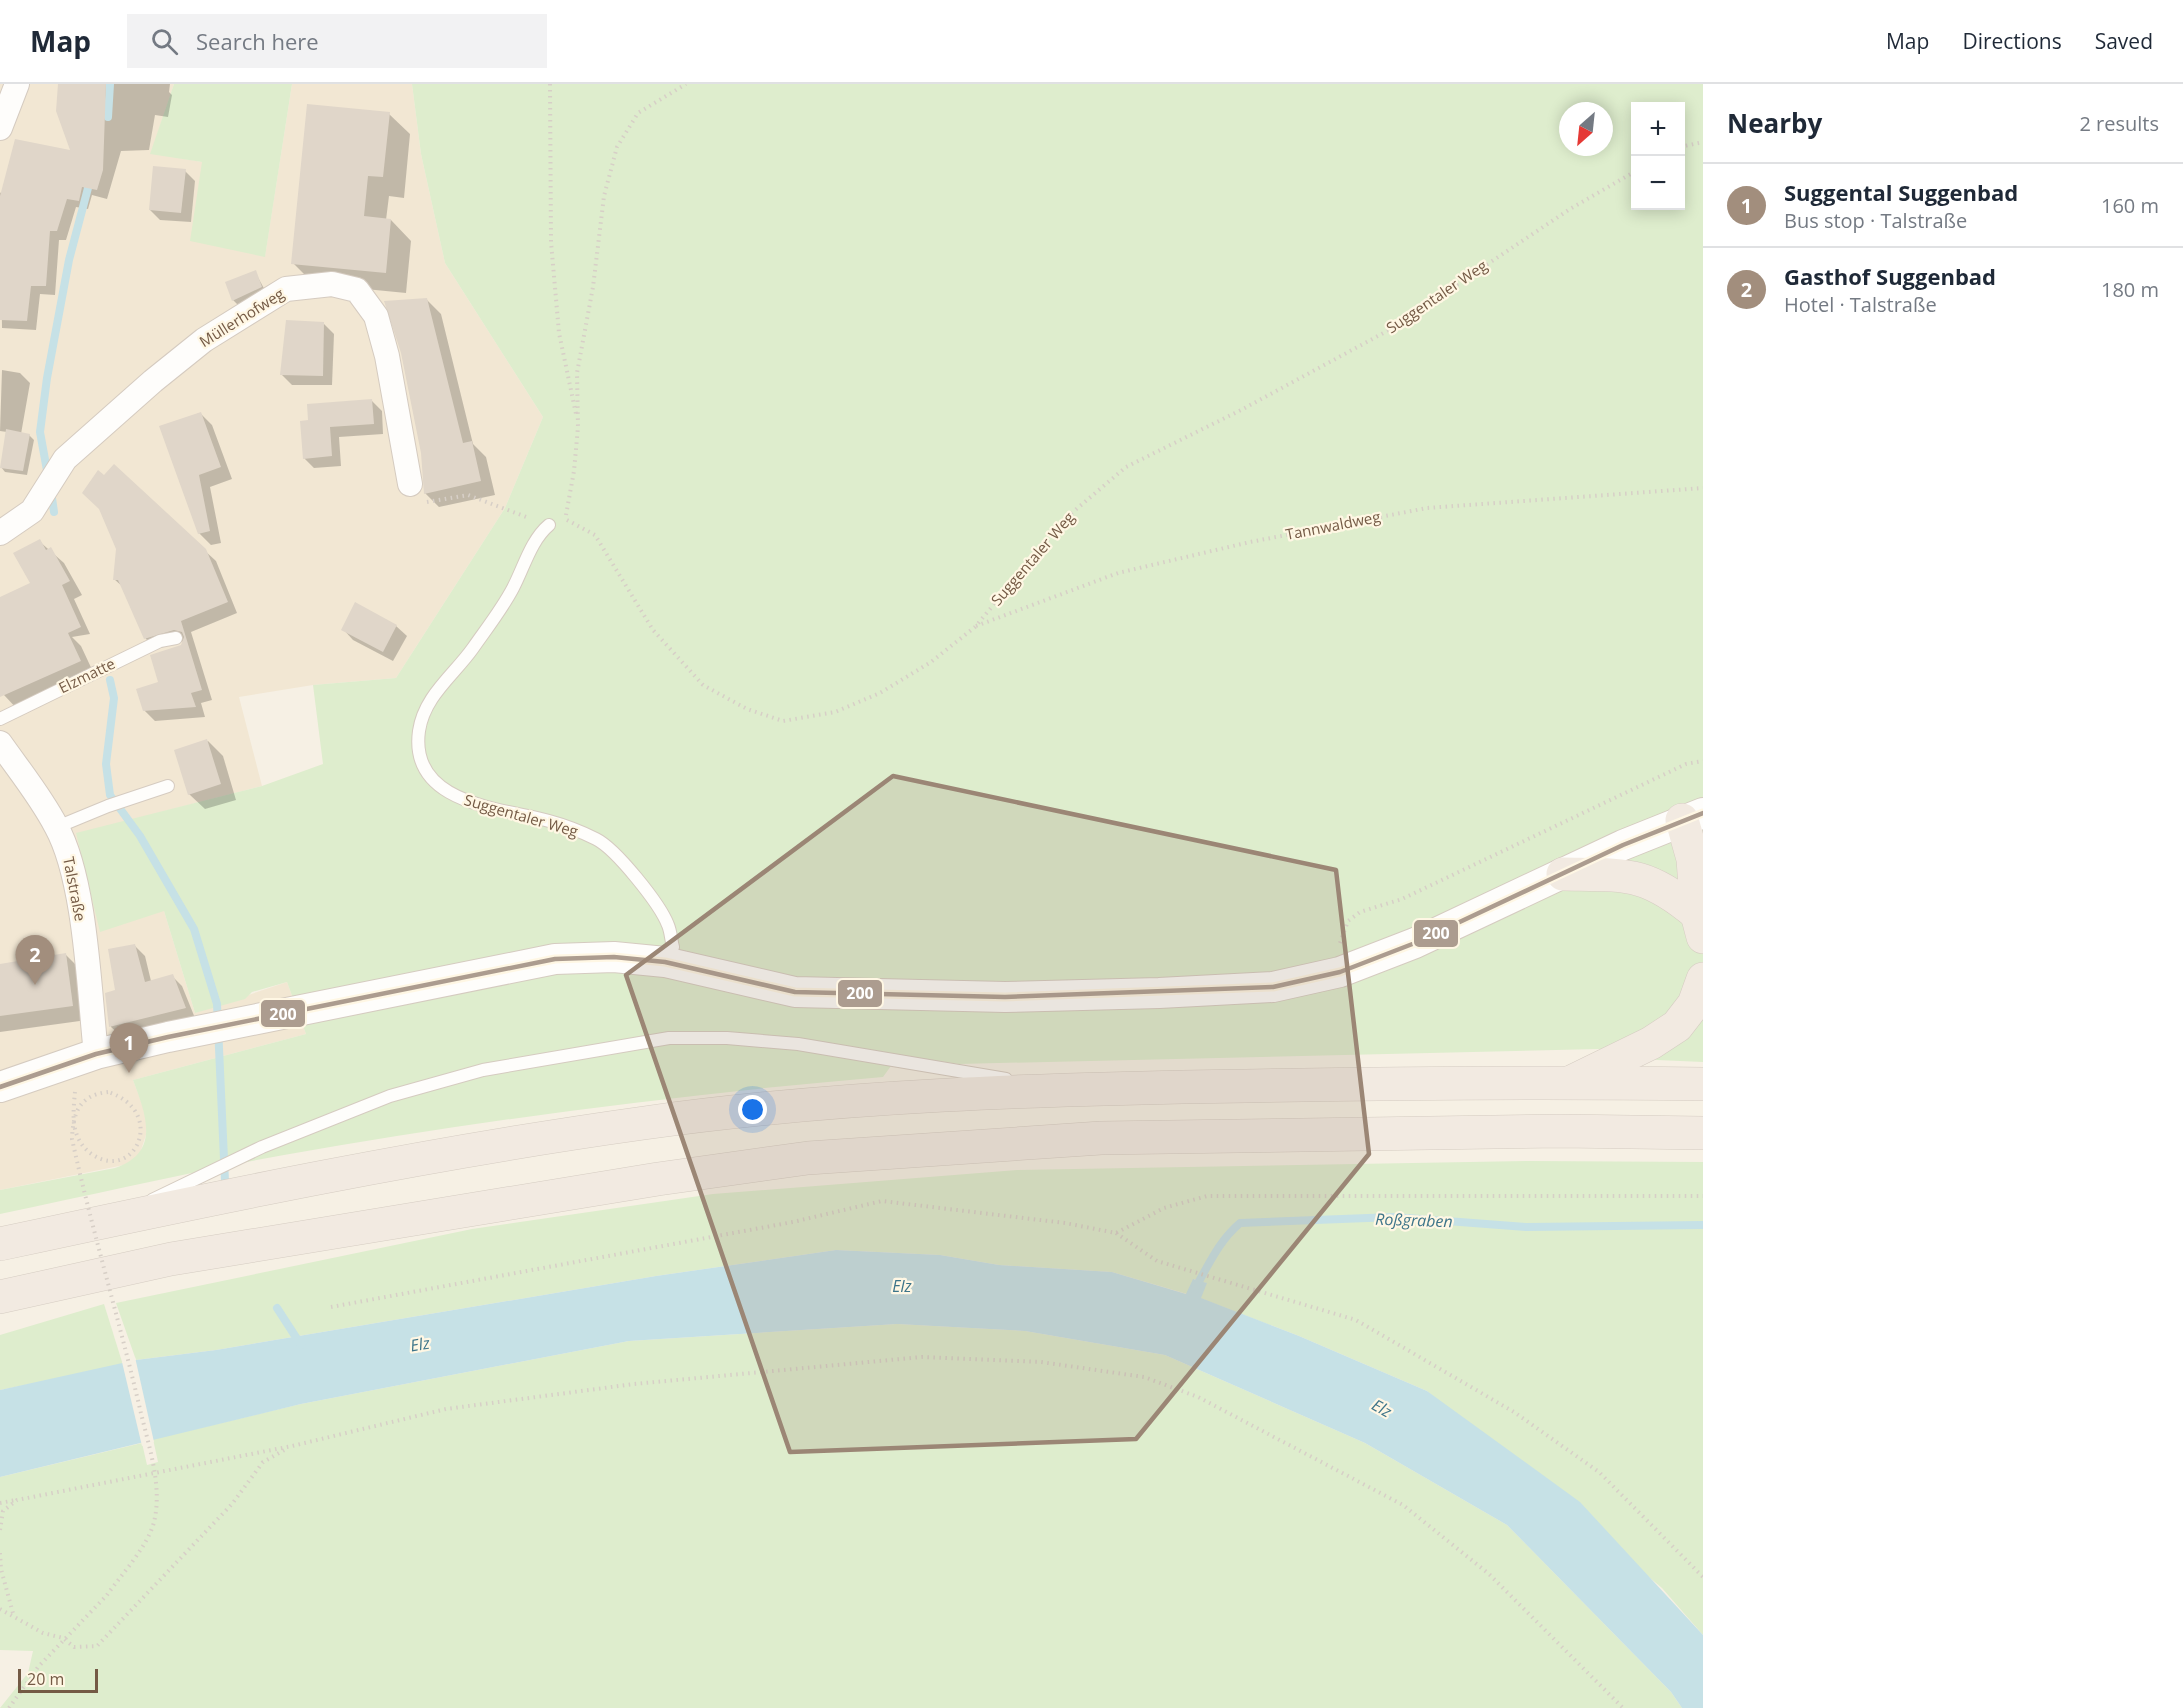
<!DOCTYPE html>
<html lang="en">
<head>
<meta charset="utf-8">
<style>
  :root { --surface:#fff; --page:#f2f2f3; --text:#1f2937; --muted:#747a83; --line:#e0e1e3; --accent:#a28e7d }
  body { margin:0; font-family:"Open Sans",sans-serif; background:var(--page); color:var(--text) }
  .controls { position:absolute; right:18px; top:18px; display:grid; overflow:hidden; border-radius:0px; box-shadow:0 3px 15px #0003 }
  .controls button { width:54px; height:54px; display:grid; place-items:center; padding:0; border:0; border-bottom:2px solid var(--line); background:var(--surface); color:var(--text); font:30px sans-serif }
  .compass { position:absolute; left:1559px; top:18px; width:54px; height:54px; border-radius:50%; background:var(--surface); box-shadow:0 3px 15px #0003; rotate:207deg }
  .scale { position:absolute; left:18px; bottom:15px; width:80px; box-sizing:border-box; padding-left:6px; border:3px solid #745a45; border-top:0; font-size:16px; line-height:21px; white-space:nowrap; color:#745a45; -webkit-text-stroke:4px #fff7e4; paint-order:stroke }
  .you { position:absolute; left:753px; top:1026px; width:21px; height:21px; margin:-15px; border:4px solid #fff; border-radius:50%; background:#1a73e8; box-shadow:0 0 0 9px #1a73e833 }
  .badge { display:grid; place-items:center; width:39px; height:39px; border-radius:50%; background:var(--accent); color:#fff; font-size:20px; font-weight:700 }
  .pin { position:absolute; translate:-50% -50px; filter:drop-shadow(0 2px 3px #0008) }
  .pin::after { content:''; position:absolute; top:32px; width:21px; height:18px; background:inherit; clip-path:polygon(0 0,100% 0,50% 100%) }
  .list { margin:0; padding:0; list-style:none }
  h2 { display:flex; justify-content:space-between; align-items:center; height:78px; margin:0; padding:0 24px; font-size:26px }
  h2 small { font-size:20px; font-weight:400; color:var(--muted) }
  .list li { display:grid; grid-template-columns:39px 1fr auto; gap:18px; align-items:center; box-sizing:border-box; height:84px; padding:0 24px; border-top:2px solid var(--line) }
  .list b { display:block; font-size:22px; white-space:nowrap }
  .list p { margin:0; font-size:20px; white-space:nowrap; color:var(--muted) }
  .list em { font-size:20px; font-style:normal; color:var(--muted) }
  .icon { flex:none; width:33px; height:33px; fill:none; stroke:currentColor; stroke-width:2; stroke-linecap:round; stroke-linejoin:round }
  .map { position:relative; flex:none; width:1703px; height:1624px; overflow:hidden }
  header { display:flex; align-items:center; gap:36px; box-sizing:border-box; height:84px; padding:0 30px; background:var(--surface); border-bottom:2px solid var(--line) }
  header strong { font-size:28px }
  nav { display:flex; gap:33px; margin-inline-start:auto; font-size:21px }
  .search { width:420px; height:54px; background:var(--page); display:flex; align-items:center; gap:15px; box-sizing:border-box; padding:0 21px; border-radius:0px; color:var(--muted); font-size:22px }
  main { display:flex }
  aside { flex:1; background:var(--surface) }
  .map>svg:first-child { display:block }
  .residential { fill:#f2e7d3 }
  .green { fill:#deedcd; fill-rule:evenodd }
  .water { fill:#c6e1e6 }
  .pier { fill:#f6f0e4 }
  .shadow { fill:#0003 }
  .lines { fill:none; stroke-linecap:round; stroke-linejoin:round }
  .stream { stroke:#c6e1e6; stroke-width:8 }
  .building { fill:#e0d6c9 }
  .service-casing { stroke:#d5cbc0; stroke-width:14 }
  .minor-casing { stroke:#d5cbc0; stroke-width:26 }
  .tertiary-casing { stroke:#d5cbc0; stroke-width:32 }
  .trunk-casing { stroke:#d5ccc2; stroke-width:34 }
  .path { stroke:#d7cfc7; stroke-width:4; stroke-dasharray:1.5 4.5; stroke-linecap:butt }
  .service { stroke:#fefdfb; stroke-width:12 }
  .minor { stroke:#fefdfb; stroke-width:24 }
  .tertiary { stroke:#fefdfb; stroke-width:30 }
  .trunk { stroke:#f2eae1; stroke-width:33 }
  .path-bridge { stroke:#d7cfc7; stroke-width:4; stroke-dasharray:1.5 4.5; stroke-linecap:butt }
  .bus-1-casing { stroke:#fff7e4; stroke-width:9 }
  .bus-1 { stroke:#ac9c8f; stroke-width:4.5 }
  .marked { fill:#9b8675; fill-opacity:0.2; stroke:#9b8675; stroke-width:4.5; stroke-linejoin:round }
  .labels { text-anchor:middle; stroke-width:4.5; stroke-linejoin:round; paint-order:stroke }
  .street-label { font-size:15px; fill:#745a45; stroke:#fff7e4 }
  .water-label { font-size:16px; font-style:italic; fill:#3d7489; stroke:#fff7e4 }
  .line-badge { stroke:#fff7e4; stroke-width:2 }
  .badge-label { font-size:16px; text-anchor:middle; font-weight:bold; fill:#fff }
</style>
</head>
<body>
<header>
<strong>Map</strong>
<div class="search"><svg class="icon" aria-label="search" viewBox="0 0 24 24"><circle cx="10" cy="10" r="6"/><path d="M15 15l6 6"/></svg>Search here</div>
<nav><a>Map</a><a>Directions</a><a>Saved</a></nav>
</header>
<main>
<div class="map">
<svg width="1703" height="1624" viewBox="0 0 1703 1624">
  <rect width="100%" height="100%" fill="#f6f0e4"/>
  <!-- residential -->
  <polygon class="residential" points="0,0 174,0 151,69 202,78 265,172 292,0 412,0 421,70 445,179 543,333 505,424 396,594 313,601 239,613 262,702 76,750 164,827 195,929 287,898 306,950 133,996 147,1033 146,1051 140,1069 129,1080 0,1106"/>
  <!-- green -->
  <g class="green">
    <polygon points="174,0 292,0 265,173 190,157 202,78 150,70"/>
    <path d="M412,0H1703V978L1657,976L1599,965L959,980L899,971L883,993C683,1010 482,1036 284,1071C189,1088 95,1110 0,1130V1106L115,1084C161,1068 146,1031 133,996L306,950L287,898L252,908L245,915L195,929L164,827L100,848L76,749L262,702L323,680L313,601L396,594L505,424L543,333L445,179L421,70ZM1636,22H1680V122H1636ZM1568,27H1604V63H1568Z"/>
    <polygon points="1530,1077 1703,1078 1703,1551 1662,1504 1427,1307 1299,1252 1200,1214 1206,1199 1194,1195 1187,1210 1112,1188 999,1181 940,1171 836,1166 656,1192 216,1266 136,1276 116,1219 472,1145 713,1110 1017,1086"/>
    <polygon points="104,1220 123,1281 0,1306 0,1251"/>
    <polygon points="897,1240 1025,1247 1165,1271 1365,1359 1507,1441 1671,1608 1682,1624 0,1624 28,1589 33,1567 0,1566 0,1393 142,1359 147,1381 158,1378 153,1355 301,1320 629,1257"/>
  </g>
  <!-- water -->
  <polygon class="water" points="836,1166 940,1171 999,1181 1112,1188 1186,1210 1193,1195 1207,1199 1201,1214 1299,1252 1427,1307 1580,1418 1703,1551 1703,1624 1682,1624 1671,1608 1507,1441 1365,1359 1165,1271 1025,1247 897,1240 629,1257 301,1320 0,1393 0,1306 136,1276 216,1266 656,1192"/>
  <!-- pier -->
  <polygon class="pier" points="135,1273 154,1358 142,1362 122,1278"/>
  <!-- shadow -->
  <g class="shadow">
    <polygon points="60,0 170,0 169,8 172,11 168,33 155,31 149,66 121,67 107,115 92,111 88,125 76,123 66,156 59,156 55,211 40,210 36,246 2,244 0,109 72,68"/>
    <polygon points="389,30 410,50 404,114 389,112 386,136 391,136 411,157 406,209 314,200 293,179"/>
    <polygon points="185,87 195,97 191,138 160,136 150,126"/>
    <polygon points="255,188 266,208 238,221 233,216"/>
    <polygon points="427,216 441,230 473,360 486,373 495,411 439,423 425,409 422,369"/>
    <polygon points="324,240 334,250 332,301 292,301 282,291"/>
    <polygon points="2,286 20,289 30,299 21,350 29,351 34,356 27,391 5,388 1,383 7,348 0,347"/>
    <polygon points="372,317 382,327 383,350 339,353 341,382 314,384 304,374 310,338"/>
    <polygon points="200,329 212,341 232,395 210,403 221,459 211,461 199,449 161,343"/>
    <polygon points="39,457 64,479 82,511 74,515 90,550 72,553 81,562 95,592 19,627 4,611 0,603 0,514 32,500"/>
    <polygon points="204,466 216,477 237,529 191,548 212,616 201,619 205,633 155,637 144,626 184,557 157,565 146,555 123,503 114,495"/>
    <polygon points="396,542 407,552 393,577 353,556 343,545"/>
    <polygon points="208,657 223,672 236,716 205,725 189,710 176,667"/>
    <polygon points="135,862 145,872 151,897 172,892 182,902 195,934 121,952 111,943 106,910 117,907"/>
    <polygon points="65,870 79,884 87,936 0,948 0,882"/>
  </g>
  <g class="lines">
    <!-- stream -->
    <g class="stream">
      <polyline points="108,33 110,0"/>
      <polyline points="48,392 40,348 47,294 69,176 88,104"/>
      <polyline points="51,407 54,428"/>
      <polyline points="110,596 114,614 106,680 110,711 140,752 194,845 217,920 225,1097"/>
      <path d="M1194,1206C1209,1181 1217,1159 1240,1139L1394,1133L1526,1143L1703,1141"/>
      <polyline points="277,1224 301,1261"/>
    </g>
  </g>
  <!-- building -->
  <g class="building">
    <polygon points="58,0 106,0 103,86 97,106 82,103 79,117 67,115 57,147 50,147 46,202 31,202 27,237 0,236 0,112 15,55 70,66 56,27"/>
    <polygon points="307,20 390,28 383,93 368,92 364,132 391,135 386,189 291,180"/>
    <polygon points="153,82 186,85 181,129 149,126"/>
    <polygon points="256,186 262,203 232,217 225,198"/>
    <polygon points="427,214 463,359 472,357 481,397 424,410 421,369 401,269 384,217"/>
    <polygon points="286,236 324,238 323,292 280,291"/>
    <polygon points="372,315 374,340 330,343 332,372 303,375 300,337 308,336 307,320"/>
    <polygon points="201,328 221,383 199,391 210,447 198,450 159,342"/>
    <polygon points="6,345 30,350 23,387 0,384"/>
    <polygon points="114,380 206,465 228,518 181,537 202,606 191,609 196,623 143,627 136,605 158,598 150,571 181,561 184,553 182,548 174,546 144,555 118,496 113,496 116,465 99,425 82,409 98,386 104,391"/>
    <polygon points="40,455 46,466 51,463 70,497 62,501 81,543 68,549 81,577 0,613 0,513 30,499 13,469"/>
    <polygon points="355,518 397,541 383,568 341,546"/>
    <polygon points="207,655 221,700 188,711 174,666"/>
    <polygon points="135,860 145,898 173,890 186,924 109,943 105,909 115,906 108,865"/>
    <polygon points="66,869 73,922 0,932 0,880"/>
  </g>
  <g class="lines">
    <!-- service casing -->
    <g class="service-casing">
      <g id="service">
        <path d="M549,441C531,456 524,483 513,504C502,525 487,544 473,564C454,591 424,612 419,647C409,720 500,724 549,737C564,741 582,748 596,755C616,765 660,820 668,841C671,848 671,856 673,863"/>
        <polyline points="0,635 160,557 176,554"/>
        <polyline points="57,743 108,722 168,702"/>
        <polyline points="152,1116 262,1063 390,1012 483,986 669,954 727,954 798,960 1006,995"/>
      </g>
    </g>
    <!-- minor casing -->
    <g class="minor-casing">
      <g id="minor">
        <polyline points="0,44 17,0"/>
        <polyline points="0,449 32,427 65,375 153,297 204,256 286,205 332,200 357,206 376,232 387,272 410,400"/>
        <path d="M0,659C19,686 41,713 56,742C86,796 89,907 96,970"/>
      </g>
    </g>
    <!-- tertiary casing -->
    <g class="tertiary-casing">
      <polyline id="tertiary" points="0,1003 96,970 168,953 555,875 614,873 665,878 795,908 1005,913 1159,909 1273,903 1340,888 1415,859 1623,761 1703,729"/>
    </g>
    <!-- trunk casing -->
    <g class="trunk-casing">
      <g id="trunk">
        <polyline points="1682,736 1693,775 1697,830 1703,853"/>
        <path d="M1563,790C1626,791 1646,787 1697,830"/>
        <polyline points="1573,997 1651,959 1677,942 1694,920 1703,895"/>
        <path d="M0,1160C213,1114 428,1069 644,1039C843,1011 1045,1005 1246,1002C1398,999 1551,998 1703,1000"/>
        <polyline points="0,1213 171,1175 658,1095 808,1074 1101,1054 1561,1047 1703,1049"/>
      </g>
    </g>
    <!-- path -->
    <g class="path">
      <polyline points="550,0 551,158 559,249 576,330"/>
      <polyline points="1680,63 1703,58"/>
      <polyline points="427,418 468,411 529,434"/>
      <polyline points="566,431 574,387 578,343 577,289 593,203 604,112 617,63 638,29 686,0"/>
      <polyline points="567,436 595,451 653,546 703,601 747,625 783,637 835,628 880,609 931,578 975,543 1067,433 1126,383 1241,326 1389,246 1570,125 1636,87"/>
      <polyline points="976,542 1118,489 1250,458 1427,424 1703,404"/>
      <polyline points="1340,859 1348,837 1360,828 1402,815 1686,680 1703,677"/>
      <path d="M75,1008C74,1018 73,1030 74,1040C76,1053 82,1064 93,1071C136,1098 167,1027 108,1008"/>
      <polyline points="1116,1149 1157,1177 1356,1236 1514,1328 1599,1388 1703,1493"/>
      <polyline points="331,1223 793,1138 882,1117 1065,1139 1116,1149 1164,1124 1207,1112 1703,1112"/>
      <polyline points="0,1419 16,1416"/>
      <polyline points="0,1446 3,1427 17,1416 292,1362 446,1325 634,1300 922,1273 1041,1278 1144,1293 1198,1313 1403,1421 1489,1490 1623,1624"/>
      <polyline points="0,1469 1,1485 14,1533"/>
      <polyline points="0,1525 43,1549 63,1554 74,1563 97,1562 232,1420 263,1378 288,1364"/>
      <polyline points="9,1624 38,1583 107,1511"/>
    </g>
    <!-- service -->
    <use href="#service" class="service"/>
    <!-- minor -->
    <use href="#minor" class="minor"/>
    <!-- tertiary -->
    <use href="#tertiary" class="tertiary"/>
    <!-- trunk -->
    <use href="#trunk" class="trunk"/>
    <!-- path-bridge -->
    <path class="path-bridge" d="M107,1511C121,1491 148,1462 154,1438C163,1402 148,1360 140,1325C119,1235 92,1146 72,1055C73,1029 79,1011 108,1008"/>
    <!-- bus-1 casing -->
    <g class="bus-1-casing">
      <polyline id="bus-1" points="0,1003 96,970 168,953 555,875 614,873 665,878 795,908 1005,913 1273,903 1340,888 1415,859 1623,761 1703,729"/>
    </g>
    <!-- bus-1 -->
    <use href="#bus-1" class="bus-1"/>
  </g>
  <!-- marked area -->
  <path class="marked" d="M893,692L1336,786L1369,1070L1136,1355L790,1368L626,891Z"/>
  <g class="labels">
    <!-- street labels -->
    <g class="street-label">
      <text transform="translate(1437 213) rotate(-34)" y="5">Suggentaler Weg</text>
      <text transform="translate(242 234) rotate(-32)" y="5">Müllerhofweg</text>
      <text transform="translate(1333 442) rotate(-11)" y="5">Tannwaldweg</text>
      <text transform="translate(1033 475) rotate(-49)" y="5">Suggentaler Weg</text>
      <text transform="translate(87 592) rotate(-26)" y="5">Elzmatte</text>
      <text transform="translate(521 732) rotate(16)" y="5">Suggentaler Weg</text>
      <text transform="translate(74 805) rotate(79)" y="5">Talstraße</text>
    </g>
    <!-- water labels -->
    <g class="water-label">
      <text transform="translate(1414 1136) rotate(2)" y="6">Roßgraben</text>
      <text x="902" y="1208">Elz</text>
      <text transform="translate(420 1260) rotate(-9)" y="6">Elz</text>
      <text transform="translate(1382 1324) rotate(29)" y="6">Elz</text>
    </g>
  </g>
  <g class="line-badge">
    <rect x="1413" y="835" width="46" height="29" rx="6" fill="#ac9c8f"/>
    <rect x="837" y="895" width="46" height="29" rx="6" fill="#ac9c8f"/>
    <rect x="260" y="915" width="46" height="29" rx="6" fill="#ac9c8f"/>
  </g>
  <g class="badge-label">
    <text x="1436" y="855">200</text>
    <text x="860" y="915">200</text>
    <text x="283" y="936">200</text>
  </g>
</svg>
<div class="controls">
<button>+</button>
<button>−</button>
</div>
<svg class="compass" viewBox="-18 -18 36 36"><path d="M0-13l5 13h-10z" fill="#e53935"/><path d="M0 13l5-13h-10z" fill="#747a83"/></svg>
<div class="scale">20 m</div>
<div class="you"></div>
<div class="pin badge" style="left:129px;top:989px">1</div>
<div class="pin badge" style="left:35px;top:901px">2</div>
</div>
<aside>
<h2>Nearby<small>2 results</small></h2>
<ul class="list">
<li><span class="badge">1</span><div><b>Suggental Suggenbad</b><p>Bus stop · Talstraße</p></div><em>160 m</em></li>
<li><span class="badge">2</span><div><b>Gasthof Suggenbad</b><p>Hotel · Talstraße</p></div><em>180 m</em></li>
</ul>
</aside>
</main>
</body>
</html>
